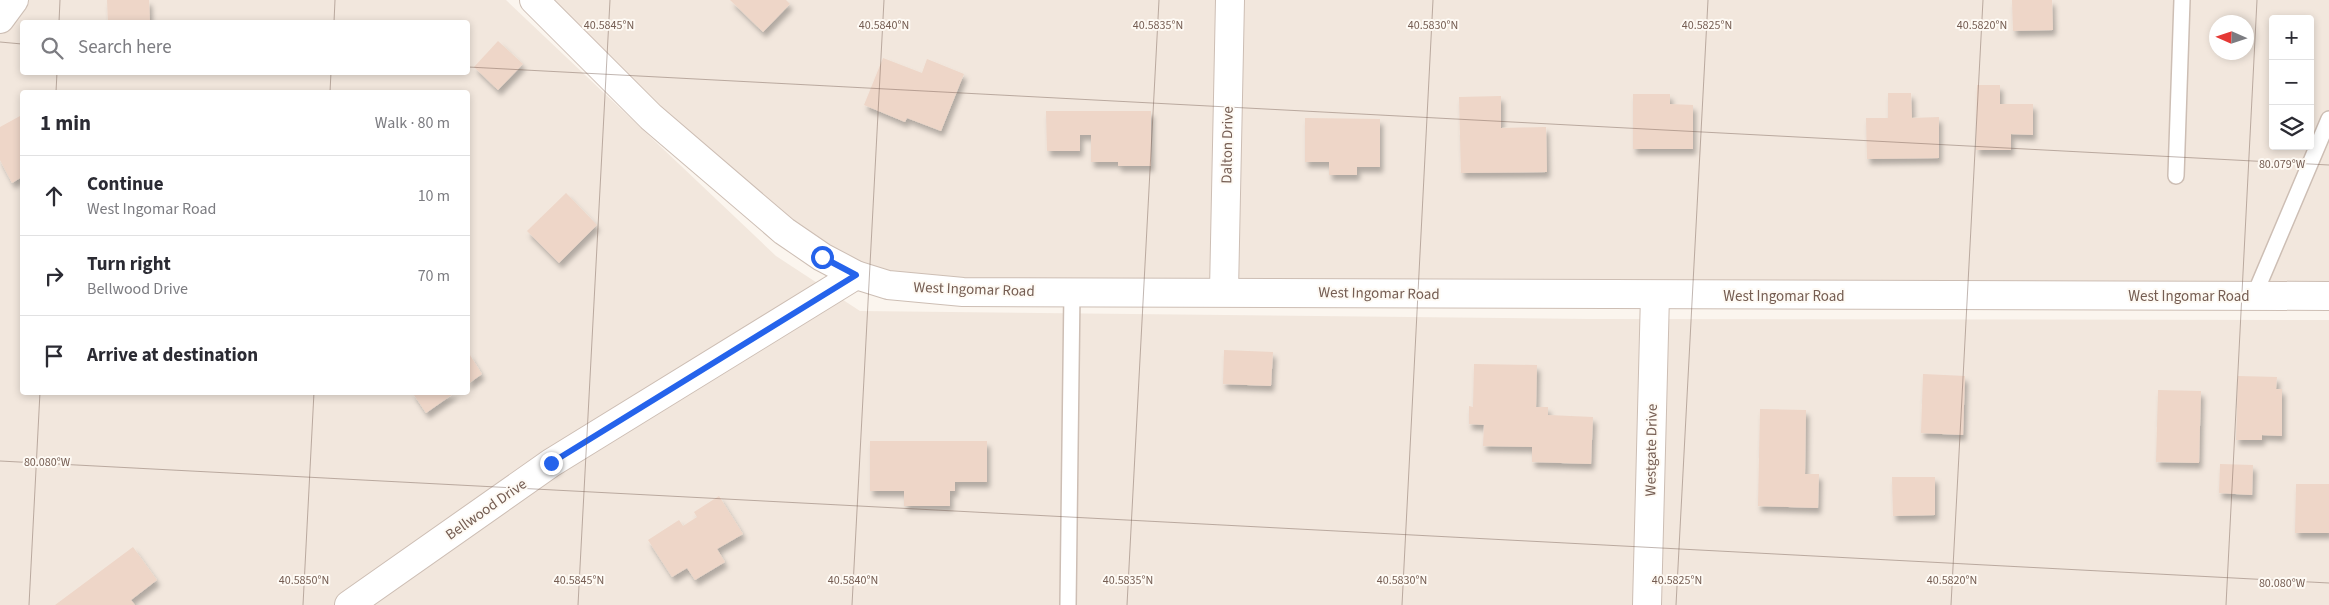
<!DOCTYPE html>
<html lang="en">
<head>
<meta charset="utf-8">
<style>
  :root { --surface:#fff; --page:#f2f2f3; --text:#2b2b33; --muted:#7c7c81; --line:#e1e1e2 }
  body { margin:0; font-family:"Source Sans 3",sans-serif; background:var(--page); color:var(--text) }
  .controls { position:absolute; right:15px; top:15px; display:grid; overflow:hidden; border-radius:5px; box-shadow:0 2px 8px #0003 }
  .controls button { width:45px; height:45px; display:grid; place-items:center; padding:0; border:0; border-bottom:1px solid var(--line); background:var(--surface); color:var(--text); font:25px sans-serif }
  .compass { position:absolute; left:2209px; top:15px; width:45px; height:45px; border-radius:50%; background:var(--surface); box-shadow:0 2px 8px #0003; rotate:273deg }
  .stop { position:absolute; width:15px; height:15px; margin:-11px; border:4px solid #2563eb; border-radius:50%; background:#fff }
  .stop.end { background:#2563eb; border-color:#fff; box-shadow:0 1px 5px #0008 }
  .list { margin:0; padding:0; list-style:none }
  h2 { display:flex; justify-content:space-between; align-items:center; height:65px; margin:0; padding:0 20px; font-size:21px }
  h2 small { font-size:16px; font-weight:400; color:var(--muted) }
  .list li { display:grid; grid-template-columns:32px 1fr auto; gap:15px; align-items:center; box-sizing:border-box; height:80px; padding:0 20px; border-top:1px solid var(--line) }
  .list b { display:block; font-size:19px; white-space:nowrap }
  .list p { margin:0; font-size:16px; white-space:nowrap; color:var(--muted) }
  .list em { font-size:16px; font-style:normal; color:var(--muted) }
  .icon { flex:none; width:28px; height:28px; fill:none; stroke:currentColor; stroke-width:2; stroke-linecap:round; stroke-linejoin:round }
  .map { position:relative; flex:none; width:2329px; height:605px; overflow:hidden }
  .search { position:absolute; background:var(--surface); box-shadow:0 2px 8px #0003; left:20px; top:20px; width:450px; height:55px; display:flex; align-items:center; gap:12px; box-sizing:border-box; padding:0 18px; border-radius:5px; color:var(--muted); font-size:19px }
  .panel { position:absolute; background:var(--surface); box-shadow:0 2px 8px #0003; left:20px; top:90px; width:450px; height:305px; border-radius:5px }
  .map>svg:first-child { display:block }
  .residential { fill:#f2e7dd; fill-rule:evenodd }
  .building { fill:#eed6c8; filter:url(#shadow) }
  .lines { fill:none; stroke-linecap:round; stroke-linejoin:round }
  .service-casing { stroke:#cdbeb4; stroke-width:18 }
  .minor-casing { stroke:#cdbeb4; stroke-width:30 }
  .tertiary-casing { stroke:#cdbeb4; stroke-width:30 }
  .service { stroke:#fff; stroke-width:15 }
  .minor { stroke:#fff; stroke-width:28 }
  .tertiary { stroke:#fff; stroke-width:28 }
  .route { stroke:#2563eb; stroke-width:6 }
  .ticks { fill:none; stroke:#755d52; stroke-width:1; stroke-opacity:0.45 }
  .labels { text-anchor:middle; stroke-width:4; stroke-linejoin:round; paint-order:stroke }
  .street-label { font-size:15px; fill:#755d52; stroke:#fefaf4 }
  .ticks-label { font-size:12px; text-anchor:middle; fill:#755d52; stroke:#fefaf4; stroke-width:4; stroke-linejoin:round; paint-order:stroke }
</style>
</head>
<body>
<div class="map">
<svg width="2329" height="605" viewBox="0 0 2329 605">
  <defs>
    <filter id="shadow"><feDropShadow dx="3" dy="5.5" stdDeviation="2.5" flood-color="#0004"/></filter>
  </defs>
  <rect width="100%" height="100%" fill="#fbf5ee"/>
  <!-- residential -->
  <g class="residential">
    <path d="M0,0H506L776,256L860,311L1588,319L2329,320V605H0ZM22,22H468V72H22ZM22,92H468V392H22Z"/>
    <path d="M534,0H2329V296L1224,291L856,275ZM2273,19H2310V146H2273ZM2216,22H2246V52H2216Z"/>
  </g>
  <!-- building -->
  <g class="building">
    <polygon points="107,0 149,0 150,22 108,22"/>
    <polygon points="730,0 786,0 790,4 763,32"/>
    <polygon points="2012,0 2052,0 2053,30 2013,31"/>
    <polygon points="498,41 523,64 498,90 474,67"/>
    <polygon points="883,58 922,73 927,59 964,74 941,131 907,118 905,122 864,105"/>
    <polygon points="1977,85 2000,85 2000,104 2033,104 2033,135 2011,134 2011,150 1976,150"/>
    <polygon points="1888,93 1911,93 1912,118 1939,117 1939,158 1867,159 1866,118 1888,118"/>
    <polygon points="1633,94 1670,94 1670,104 1693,105 1693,149 1633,149"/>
    <polygon points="1501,96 1501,128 1546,127 1547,172 1461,173 1459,97"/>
    <polygon points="1046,111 1151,111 1151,166 1118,166 1118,162 1091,162 1091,135 1080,135 1080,151 1047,151"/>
    <polygon points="20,116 22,120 22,177 12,183 0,160 0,127"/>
    <polygon points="1305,118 1380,119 1380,167 1357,167 1357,175 1329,175 1329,162 1305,162"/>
    <polygon points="566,193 597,225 559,263 527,231"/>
    <polygon points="1224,350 1273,352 1271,386 1223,384"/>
    <polygon points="468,352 482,374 468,384"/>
    <polygon points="1474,364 1537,365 1536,407 1548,407 1548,415 1593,417 1591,464 1532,462 1532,447 1483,446 1484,425 1469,424 1469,406 1473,407"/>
    <polygon points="1923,374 1965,376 1963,435 1921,433"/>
    <polygon points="2238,376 2277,377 2276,389 2282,389 2282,436 2262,435 2262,440 2236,440"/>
    <polygon points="2158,390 2201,391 2199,463 2156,462"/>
    <polygon points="412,392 456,392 426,413"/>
    <polygon points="1760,409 1806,410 1805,474 1819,474 1818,508 1758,506"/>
    <polygon points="870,441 987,441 987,482 955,482 955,491 950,491 950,506 904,506 904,491 870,491"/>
    <polygon points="2220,464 2253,465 2252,495 2219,493"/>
    <polygon points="1892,477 1935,477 1935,515 1893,516"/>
    <polygon points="2296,484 2329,484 2329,533 2295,533"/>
    <polygon points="719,496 743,534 717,549 725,562 695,580 687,568 672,577 648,540 679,520 683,526 697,517 694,512"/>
    <polygon points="133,547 157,580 131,600 135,605 55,605"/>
  </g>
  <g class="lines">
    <!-- service casing -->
    <g class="service-casing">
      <g id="service">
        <polyline points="2176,176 2182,0"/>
        <polyline points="2254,296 2329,119"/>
        <polyline points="1068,605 1072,291"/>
      </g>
    </g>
    <!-- minor casing -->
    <g class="minor-casing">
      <g id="minor">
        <polyline points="0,19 14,0"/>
        <polyline points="1224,291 1230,0"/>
        <polyline points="349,605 551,463 856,275"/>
        <polyline points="1647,605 1655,295"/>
      </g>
    </g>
    <!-- tertiary casing -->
    <g class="tertiary-casing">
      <polyline id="tertiary" points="534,0 651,117 784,231 822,257 856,275 888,285 963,292 2329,296"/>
    </g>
    <!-- service -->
    <use href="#service" class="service"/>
    <!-- minor -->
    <use href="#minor" class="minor"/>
    <!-- tertiary -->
    <use href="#tertiary" class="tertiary"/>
  </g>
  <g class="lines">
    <!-- route -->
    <polyline class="route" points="551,463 856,275 822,257"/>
  </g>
  <!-- ticks -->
  <path class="ticks" d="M59,22L60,0M334,22L335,0M0,42L22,44M468,67L2329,165M56,92L57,72M330,92L331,72M0,461L2329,583M29,605L40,392M303,605L314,392M578,605L610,0M852,605L884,0M1127,605L1159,0M1402,605L1433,0M1676,605L1708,0M1951,605L1983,0M2226,605L2257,0"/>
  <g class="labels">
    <!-- street labels -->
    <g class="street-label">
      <text transform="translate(1227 145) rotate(-89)" y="5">Dalton Drive</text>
      <text transform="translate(974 289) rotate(2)" y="5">West Ingomar Road</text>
      <text transform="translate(1379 293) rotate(1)" y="5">West Ingomar Road</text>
      <text x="1784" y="301">West Ingomar Road</text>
      <text x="2189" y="301">West Ingomar Road</text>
      <text transform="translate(1651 450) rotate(-89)" y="5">Westgate Drive</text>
      <text transform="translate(486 509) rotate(-35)" y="5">Bellwood Drive</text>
    </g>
  </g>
  <g class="ticks-label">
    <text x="609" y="29">40.5845°N</text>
    <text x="884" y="29">40.5840°N</text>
    <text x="1158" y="29">40.5835°N</text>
    <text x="1433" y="29">40.5830°N</text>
    <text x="1707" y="29">40.5825°N</text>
    <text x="1982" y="29">40.5820°N</text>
    <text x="2282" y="168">80.079°W</text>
    <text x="47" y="466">80.080°W</text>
    <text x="304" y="584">40.5850°N</text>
    <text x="579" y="584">40.5845°N</text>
    <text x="853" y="584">40.5840°N</text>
    <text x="1128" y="584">40.5835°N</text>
    <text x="1402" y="584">40.5830°N</text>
    <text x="1677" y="584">40.5825°N</text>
    <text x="1952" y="584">40.5820°N</text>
    <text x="2282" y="587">80.080°W</text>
  </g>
</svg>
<div class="controls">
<button>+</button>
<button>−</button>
<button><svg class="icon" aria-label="layers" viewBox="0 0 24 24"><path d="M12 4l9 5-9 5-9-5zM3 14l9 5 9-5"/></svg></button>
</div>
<svg class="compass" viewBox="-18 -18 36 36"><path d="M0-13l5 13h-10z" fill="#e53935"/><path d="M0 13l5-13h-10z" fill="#7c7c81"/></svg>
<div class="stop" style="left:822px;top:257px"></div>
<div class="stop end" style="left:551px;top:463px"></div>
<div class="search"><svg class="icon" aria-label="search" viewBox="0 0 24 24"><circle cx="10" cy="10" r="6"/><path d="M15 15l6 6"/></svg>Search here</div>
<section class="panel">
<h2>1 min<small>Walk · 80 m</small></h2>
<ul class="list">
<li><svg class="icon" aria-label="ahead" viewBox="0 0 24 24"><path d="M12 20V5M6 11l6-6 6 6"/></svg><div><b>Continue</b><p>West Ingomar Road</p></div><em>10 m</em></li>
<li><svg class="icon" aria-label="right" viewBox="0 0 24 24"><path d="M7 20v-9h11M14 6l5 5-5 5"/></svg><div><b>Turn right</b><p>Bellwood Drive</p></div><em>70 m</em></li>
<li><svg class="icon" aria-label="arrive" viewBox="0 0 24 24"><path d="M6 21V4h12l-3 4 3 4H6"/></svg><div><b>Arrive at destination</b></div></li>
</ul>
</section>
</div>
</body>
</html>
